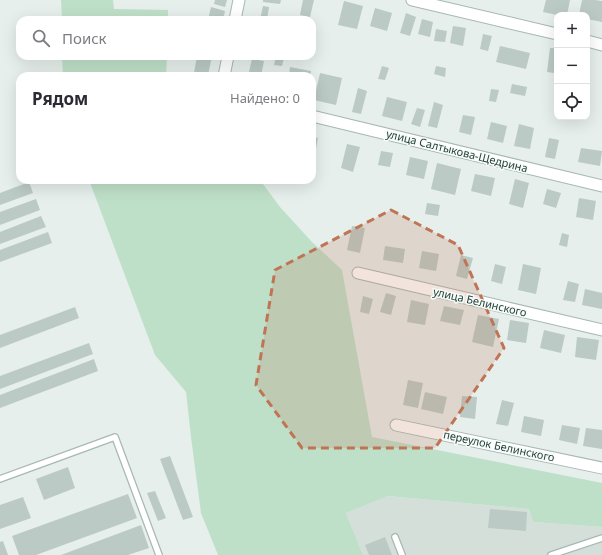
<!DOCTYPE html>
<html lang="ru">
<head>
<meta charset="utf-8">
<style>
  :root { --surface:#fff; --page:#f2f2f3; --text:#2b2b33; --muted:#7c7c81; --line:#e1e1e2 }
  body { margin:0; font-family:"Noto Sans",sans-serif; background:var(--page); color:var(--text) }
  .controls { position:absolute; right:12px; top:12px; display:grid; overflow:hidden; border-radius:8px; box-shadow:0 4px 16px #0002 }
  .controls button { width:36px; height:36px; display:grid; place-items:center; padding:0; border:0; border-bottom:1px solid var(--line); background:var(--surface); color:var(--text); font:20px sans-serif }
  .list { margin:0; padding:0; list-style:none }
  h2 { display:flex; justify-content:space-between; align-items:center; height:52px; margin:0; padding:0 16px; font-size:17px }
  h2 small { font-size:13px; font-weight:400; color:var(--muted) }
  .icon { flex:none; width:22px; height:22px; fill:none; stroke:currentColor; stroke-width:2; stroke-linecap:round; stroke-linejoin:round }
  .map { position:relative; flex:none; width:602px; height:555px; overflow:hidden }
  .search { position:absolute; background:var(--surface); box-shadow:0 4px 16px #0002; left:16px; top:16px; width:300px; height:44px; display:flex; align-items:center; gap:10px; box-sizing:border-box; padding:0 14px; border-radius:12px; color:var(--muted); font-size:15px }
  .panel { position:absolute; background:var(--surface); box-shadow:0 4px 16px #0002; left:16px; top:72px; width:300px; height:112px; border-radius:12px }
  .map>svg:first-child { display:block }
  .built { fill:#d4dfda }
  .green { fill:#bfe0c8 }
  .building { fill:#bbcac4 }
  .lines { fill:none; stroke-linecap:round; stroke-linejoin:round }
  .service-casing { stroke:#a8b8b2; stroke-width:8 }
  .minor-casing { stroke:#a8b8b2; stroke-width:13 }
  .service { stroke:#fff; stroke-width:5.5 }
  .minor { stroke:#fff; stroke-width:11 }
  .marked { fill:#c07456; fill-opacity:0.2; stroke:#c07456; stroke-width:3; stroke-dasharray:8 5; stroke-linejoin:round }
  .labels { text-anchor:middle; stroke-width:3; stroke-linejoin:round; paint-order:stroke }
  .street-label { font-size:11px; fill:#24423a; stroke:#f7fbf9 }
</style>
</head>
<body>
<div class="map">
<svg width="602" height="555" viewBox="0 0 602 555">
  <rect width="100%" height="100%" fill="#e6efeb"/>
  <!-- built -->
  <polygon class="built" points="387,496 529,509 533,522 602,527 602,555 363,555 346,513"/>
  <!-- green -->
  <g class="green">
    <polygon points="61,0 113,0 114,9 168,10 168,20 62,20"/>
    <polygon points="62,56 167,56 166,76 63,76"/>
    <polygon points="89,180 260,180 280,207 312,242 342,270 372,437 602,483 602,527 533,522 529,509 388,496 346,513 363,555 218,555 201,513 191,437 186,392 155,355"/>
  </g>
  <!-- building -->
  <g class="building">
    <polygon points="215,0 227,0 225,7 214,4"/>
    <polygon points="263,0 281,0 280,4 263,2"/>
    <polygon points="303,0 314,0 310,17 300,15"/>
    <polygon points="546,0 570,0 567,15 557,15 543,12"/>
    <polygon points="582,0 595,0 602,1 602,22 587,19 587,15 579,15"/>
    <polygon points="344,1 363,6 357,29 338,25"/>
    <polygon points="263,6 269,7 267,20 260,20"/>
    <polygon points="211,7 225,11 223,20 208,20"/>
    <polygon points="375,8 392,13 387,31 370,26"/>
    <polygon points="406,13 416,17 410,36 400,33"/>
    <polygon points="422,19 433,22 430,37 418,34"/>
    <polygon points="453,26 466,28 463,46 450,43"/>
    <polygon points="436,29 447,31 445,42 434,41"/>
    <polygon points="483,34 492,36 488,51 480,49"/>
    <polygon points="500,46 530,53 526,69 496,62"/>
    <polygon points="550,48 557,48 554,73 547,72"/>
    <polygon points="197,56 212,56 208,75 194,73"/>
    <polygon points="276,56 284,58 282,66 274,65"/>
    <polygon points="252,59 264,61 261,76 248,76"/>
    <polygon points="382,66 389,68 385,80 378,79"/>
    <polygon points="436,66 446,68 445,77 434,74"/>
    <polygon points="290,67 311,71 310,76 289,76"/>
    <polygon points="320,73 342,78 336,105 314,100"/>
    <polygon points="512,84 527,87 525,96 510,93"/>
    <polygon points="358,88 367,91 361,114 352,112"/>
    <polygon points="491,89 499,90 496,102 489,101"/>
    <polygon points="387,97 407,102 402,121 382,116"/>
    <polygon points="434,102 443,105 437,128 428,126"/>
    <polygon points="417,108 425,110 420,127 411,124"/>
    <polygon points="463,115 475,117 471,135 459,132"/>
    <polygon points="491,122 507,126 503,143 487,139"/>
    <polygon points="519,124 534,128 530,149 514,146"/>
    <polygon points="312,136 318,138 314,159 312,159"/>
    <polygon points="549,138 559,140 555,159 545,157"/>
    <polygon points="347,144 360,147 353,172 341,168"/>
    <polygon points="581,148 602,151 600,166 578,162"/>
    <polygon points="381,151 393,153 390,167 378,165"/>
    <polygon points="410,157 428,161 424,179 406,175"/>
    <polygon points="437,163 461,169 455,195 431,189"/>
    <polygon points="475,174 495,178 491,196 471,191"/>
    <polygon points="515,179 529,183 523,208 509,204"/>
    <polygon points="29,182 33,193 0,205 0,193"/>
    <polygon points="547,189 561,193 556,208 543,204"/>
    <polygon points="579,198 596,201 593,220 576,217"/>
    <polygon points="36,199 40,210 0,225 0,212"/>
    <polygon points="427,203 440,205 438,216 425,214"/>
    <polygon points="41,216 46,227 0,244 0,232"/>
    <polygon points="352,226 365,228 360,253 347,250"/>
    <polygon points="48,232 52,243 0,262 0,250"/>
    <polygon points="562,233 569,235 567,247 559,245"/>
    <polygon points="385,246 405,249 403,263 383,260"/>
    <polygon points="422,251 439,254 436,271 419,268"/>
    <polygon points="461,255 473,258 467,279 456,276"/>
    <polygon points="495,264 506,267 502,284 491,281"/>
    <polygon points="523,264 541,268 536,294 518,290"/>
    <polygon points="568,281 579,284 575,302 563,300"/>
    <polygon points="585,289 602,293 602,309 582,305"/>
    <polygon points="386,293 396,296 391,315 380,312"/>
    <polygon points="363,296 373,299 369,314 360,312"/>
    <polygon points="411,300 429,304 425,325 407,322"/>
    <polygon points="444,306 464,310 460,325 440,321"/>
    <polygon points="75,307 79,318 0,348 0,335"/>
    <polygon points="478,315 499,319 493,347 472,342"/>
    <polygon points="510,320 529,323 526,343 507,340"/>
    <polygon points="544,330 565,335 561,353 540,348"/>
    <polygon points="577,337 599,340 596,360 575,357"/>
    <polygon points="89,343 93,354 0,389 0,376"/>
    <polygon points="94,359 98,371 0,408 0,395"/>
    <polygon points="408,380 423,383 418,408 403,405"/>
    <polygon points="425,392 447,397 443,414 421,409"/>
    <polygon points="462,396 477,397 475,419 460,417"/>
    <polygon points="502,400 514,403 508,426 496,424"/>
    <polygon points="524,416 544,420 541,436 521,432"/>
    <polygon points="562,425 580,428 577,444 559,440"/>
    <polygon points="586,428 602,430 602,449 583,446"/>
    <polygon points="170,456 193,517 183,520 160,459"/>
    <polygon points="68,467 75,488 44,500 36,479"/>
    <polygon points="155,491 166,518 158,521 147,493"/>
    <polygon points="128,494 137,518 36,555 19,555 12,536"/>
    <polygon points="23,497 31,518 0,529 0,505"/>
    <polygon points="490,509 527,512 526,531 488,528"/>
    <polygon points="141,525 149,548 128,555 61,555"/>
    <polygon points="385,537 392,555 369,555 365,545"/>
    <polygon points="3,541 8,555 0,555 0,542"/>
  </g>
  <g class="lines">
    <!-- service casing -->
    <g class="service-casing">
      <g id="service">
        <polyline points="0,479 115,437 159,555"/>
        <polyline points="395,537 402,555"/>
        <polyline points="551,555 602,538"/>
      </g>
    </g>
    <!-- minor casing -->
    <g class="minor-casing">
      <g id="minor">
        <polyline points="412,0 557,34"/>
        <polyline points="235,20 239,0"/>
        <polyline points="587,41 602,45"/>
        <polyline points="224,76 228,56"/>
        <polyline points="312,116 602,186"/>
        <polyline points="358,273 602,330"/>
        <polyline points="396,425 602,468"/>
      </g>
    </g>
    <!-- service -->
    <use href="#service" class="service"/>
    <!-- minor -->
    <use href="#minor" class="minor"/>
  </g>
  <!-- marked area -->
  <path class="marked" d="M391,210L458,245L504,348L435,448H302L256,385L275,270Z"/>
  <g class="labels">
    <!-- street labels -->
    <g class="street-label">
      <text transform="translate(457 151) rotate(14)" y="4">улица Салтыкова-Щедрина</text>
      <text transform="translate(480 302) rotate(13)" y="4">улица Белинского</text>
      <text transform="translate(499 446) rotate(12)" y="4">переулок Белинского</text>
    </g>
  </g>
</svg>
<div class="controls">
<button>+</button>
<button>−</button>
<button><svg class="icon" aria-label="locate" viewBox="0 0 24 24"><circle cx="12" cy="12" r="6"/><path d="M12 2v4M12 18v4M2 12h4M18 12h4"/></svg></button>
</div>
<div class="search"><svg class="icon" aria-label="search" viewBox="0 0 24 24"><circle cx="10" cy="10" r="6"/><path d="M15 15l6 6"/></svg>Поиск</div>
<section class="panel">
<h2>Рядом<small>Найдено: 0</small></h2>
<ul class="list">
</ul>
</section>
</div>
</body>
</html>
